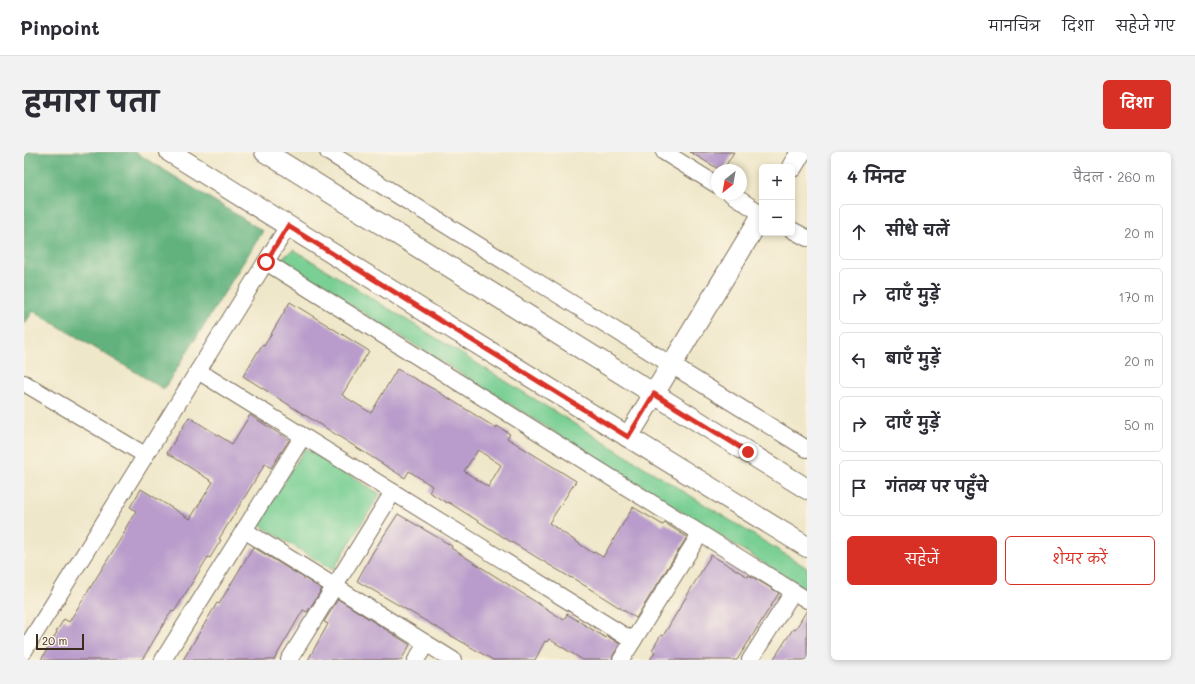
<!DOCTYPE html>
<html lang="hi">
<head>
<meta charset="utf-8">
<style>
  :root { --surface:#fff; --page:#f2f2f3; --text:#2b2b33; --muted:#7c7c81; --line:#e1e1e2; --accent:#d93025 }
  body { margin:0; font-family:Mali,"Playpen Sans Deva",sans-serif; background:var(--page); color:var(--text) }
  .controls { position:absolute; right:12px; top:12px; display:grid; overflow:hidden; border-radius:6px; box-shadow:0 2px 6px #0003 }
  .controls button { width:36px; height:36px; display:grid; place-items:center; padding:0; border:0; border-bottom:1px solid var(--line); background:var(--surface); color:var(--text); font:20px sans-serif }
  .compass { position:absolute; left:687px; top:12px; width:36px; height:36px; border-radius:50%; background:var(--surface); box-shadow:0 2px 6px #0003; rotate:211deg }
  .scale { position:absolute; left:12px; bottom:10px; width:48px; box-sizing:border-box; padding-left:4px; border:2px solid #3b2a1e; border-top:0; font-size:11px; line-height:14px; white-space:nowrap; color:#3b2a1e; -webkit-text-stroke:3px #fcf5e5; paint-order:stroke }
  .stop { position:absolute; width:12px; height:12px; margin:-9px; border:3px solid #d93025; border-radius:50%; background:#fff }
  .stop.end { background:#d93025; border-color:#fff; box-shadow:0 1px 4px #0008 }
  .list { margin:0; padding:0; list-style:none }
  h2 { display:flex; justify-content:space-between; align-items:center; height:52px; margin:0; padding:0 16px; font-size:17px }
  h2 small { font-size:13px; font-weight:400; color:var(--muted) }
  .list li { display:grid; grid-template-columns:26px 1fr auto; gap:12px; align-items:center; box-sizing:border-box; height:56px; margin:0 8px 8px; padding:0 8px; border:1px solid var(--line); border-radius:6px }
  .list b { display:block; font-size:15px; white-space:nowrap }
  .list em { font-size:13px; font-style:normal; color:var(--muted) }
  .actions { display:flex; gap:8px; padding:12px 16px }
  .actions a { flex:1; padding:9px 0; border:1px solid var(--accent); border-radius:6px; text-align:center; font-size:14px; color:var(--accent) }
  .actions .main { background:var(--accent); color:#fff }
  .icon { flex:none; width:22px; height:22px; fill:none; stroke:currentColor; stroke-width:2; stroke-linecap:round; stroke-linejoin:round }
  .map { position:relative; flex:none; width:783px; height:508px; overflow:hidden; border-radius:6px }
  header { display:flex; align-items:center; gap:24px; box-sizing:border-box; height:56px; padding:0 20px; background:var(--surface); border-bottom:1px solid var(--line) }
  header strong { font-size:19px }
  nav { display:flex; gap:22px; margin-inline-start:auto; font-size:14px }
  .intro { display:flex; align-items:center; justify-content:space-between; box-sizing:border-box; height:96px; padding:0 24px }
  h1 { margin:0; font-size:28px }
  .button { padding:10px 18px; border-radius:6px; background:var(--accent); color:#fff; font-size:14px; font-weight:700 }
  main { display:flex; gap:24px; padding:0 24px }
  aside { flex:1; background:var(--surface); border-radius:6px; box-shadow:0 2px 6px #0003 }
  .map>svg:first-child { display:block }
  .green { fill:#79cf94; stroke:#5a7c59 }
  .forest { fill:#62b27e; stroke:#4e6e4e }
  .building { fill:#b99ccb; fill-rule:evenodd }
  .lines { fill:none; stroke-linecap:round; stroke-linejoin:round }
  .minor-casing { stroke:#7a6c5a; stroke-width:18 }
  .tertiary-casing { stroke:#7a6c5a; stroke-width:22 }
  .minor { stroke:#fff; stroke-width:16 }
  .tertiary { stroke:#fff; stroke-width:20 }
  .route { stroke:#d93025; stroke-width:5 }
</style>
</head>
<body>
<header>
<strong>Pinpoint</strong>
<nav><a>मानचित्र</a><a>दिशा</a><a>सहेजे गए</a></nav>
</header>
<div class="intro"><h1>हमारा पता</h1><a class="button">दिशा</a></div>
<main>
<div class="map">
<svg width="783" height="508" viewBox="0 0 783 508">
  <rect width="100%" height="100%" fill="#fcf5e5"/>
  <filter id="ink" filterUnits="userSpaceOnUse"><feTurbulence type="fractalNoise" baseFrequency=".025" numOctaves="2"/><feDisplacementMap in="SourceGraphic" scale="8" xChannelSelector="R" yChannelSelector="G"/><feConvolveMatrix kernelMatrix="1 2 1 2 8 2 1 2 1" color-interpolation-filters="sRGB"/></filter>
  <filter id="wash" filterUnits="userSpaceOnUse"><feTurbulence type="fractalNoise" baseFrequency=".012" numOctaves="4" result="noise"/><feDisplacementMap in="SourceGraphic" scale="16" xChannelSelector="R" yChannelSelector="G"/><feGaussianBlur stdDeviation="0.9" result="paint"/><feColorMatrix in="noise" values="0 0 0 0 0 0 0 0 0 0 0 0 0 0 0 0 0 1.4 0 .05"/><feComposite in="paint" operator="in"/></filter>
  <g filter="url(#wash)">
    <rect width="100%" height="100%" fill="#efe7c9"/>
    <!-- green -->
    <g class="green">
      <polygon points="270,98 783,416 783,438 255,108"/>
      <polygon points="281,296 356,342 309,418 234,372"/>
    </g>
    <!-- forest -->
    <polygon class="forest" points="0,0 111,0 239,79 140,237 9,159 0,173"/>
    <g id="blocks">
      <!-- building -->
      <g class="building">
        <polygon points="666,0 710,0 699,18 696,18"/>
        <path d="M266,150L345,199L318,243L347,261L373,217L413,239L472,276L473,274L486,282L483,286L552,329L525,371L569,401L570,400L579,405L609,355L639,373L641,371L663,385L612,466L547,425V426L484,388L424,350L423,351L405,340L408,334L385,319L381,326L219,224L238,193L240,194ZM454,298L477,313L464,335L440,319Z"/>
        <polygon points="226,263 265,288 247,316 241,312 195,387 197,388 186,406 184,405 150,460 148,458 118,508 17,508 33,480 32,480 40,467 45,470 102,378 101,377 112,359 106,355 117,337 166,367 189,330 143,301 165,265 208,292"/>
        <polygon points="374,362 428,394 427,396 540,468 543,462 582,486 583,484 596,492 589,503 588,508 559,508 525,487 523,490 521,489 511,508 469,508 333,429 349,400"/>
        <polygon points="229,395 298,437 283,460 279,458 250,508 159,508 193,451 195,452"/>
        <polygon points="687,403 724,425 725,423 755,441 713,508 626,508 631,500 628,498 637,483 639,484"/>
        <polygon points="314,447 386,493 377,508 284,508 304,472 300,470"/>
        <polygon points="783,458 783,508 749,508 769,477 771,478"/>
      </g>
    </g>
  </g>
  <g filter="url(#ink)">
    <use href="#blocks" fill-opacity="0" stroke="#7a6c5a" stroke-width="1"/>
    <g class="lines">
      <!-- minor casing -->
      <g class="minor-casing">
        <g id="minor">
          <polyline points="304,0 783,297"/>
          <polyline points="640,0 693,33"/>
          <polyline points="707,42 738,62"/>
          <polyline points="768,78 783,86"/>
          <polyline points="242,110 783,448"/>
          <polyline points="174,219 609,489"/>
          <polyline points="0,231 121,303"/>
          <polyline points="220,378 429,508"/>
          <polyline points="0,499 264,74"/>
          <polyline points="139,508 279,284"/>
          <polyline points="265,508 369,340"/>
          <polyline points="392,508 402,492"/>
          <polyline points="597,508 676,382"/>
          <polyline points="726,508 769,440"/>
        </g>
      </g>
      <!-- tertiary casing -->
      <g class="tertiary-casing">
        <g id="tertiary">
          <polyline points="146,0 421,172 783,395"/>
          <polyline points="241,0 783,337"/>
          <polyline points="768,15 777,0"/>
          <polyline points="604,285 738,63"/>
        </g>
      </g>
      <!-- minor -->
      <use href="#minor" class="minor"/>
      <!-- tertiary -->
      <use href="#tertiary" class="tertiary"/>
    </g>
  </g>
  <g class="lines" filter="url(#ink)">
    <!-- route -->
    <polyline class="route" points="242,110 264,74 604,285 630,242 724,300"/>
  </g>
</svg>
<div class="controls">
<button>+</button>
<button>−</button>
</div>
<svg class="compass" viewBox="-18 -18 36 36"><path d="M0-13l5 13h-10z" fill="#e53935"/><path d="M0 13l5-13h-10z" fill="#7c7c81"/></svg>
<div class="scale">20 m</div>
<div class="stop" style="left:242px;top:110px"></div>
<div class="stop end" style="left:724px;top:300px"></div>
</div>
<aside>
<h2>4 मिनट<small>पैदल · 260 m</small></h2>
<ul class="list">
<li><svg class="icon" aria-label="ahead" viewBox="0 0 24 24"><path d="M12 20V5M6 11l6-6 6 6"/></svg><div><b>सीधे चलें</b></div><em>20 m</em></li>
<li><svg class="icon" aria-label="right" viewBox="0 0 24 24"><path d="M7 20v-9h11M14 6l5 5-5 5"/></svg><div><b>दाएँ मुड़ें</b></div><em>170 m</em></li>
<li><svg class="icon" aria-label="left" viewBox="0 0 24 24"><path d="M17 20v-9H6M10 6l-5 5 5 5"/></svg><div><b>बाएँ मुड़ें</b></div><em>20 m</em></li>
<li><svg class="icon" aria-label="right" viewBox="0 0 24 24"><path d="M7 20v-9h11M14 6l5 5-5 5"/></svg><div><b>दाएँ मुड़ें</b></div><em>50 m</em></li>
<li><svg class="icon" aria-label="arrive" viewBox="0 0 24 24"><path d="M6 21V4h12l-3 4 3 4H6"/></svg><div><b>गंतव्य पर पहुँचे</b></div></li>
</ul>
<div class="actions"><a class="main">सहेजें</a><a>शेयर करें</a></div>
</aside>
</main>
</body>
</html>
